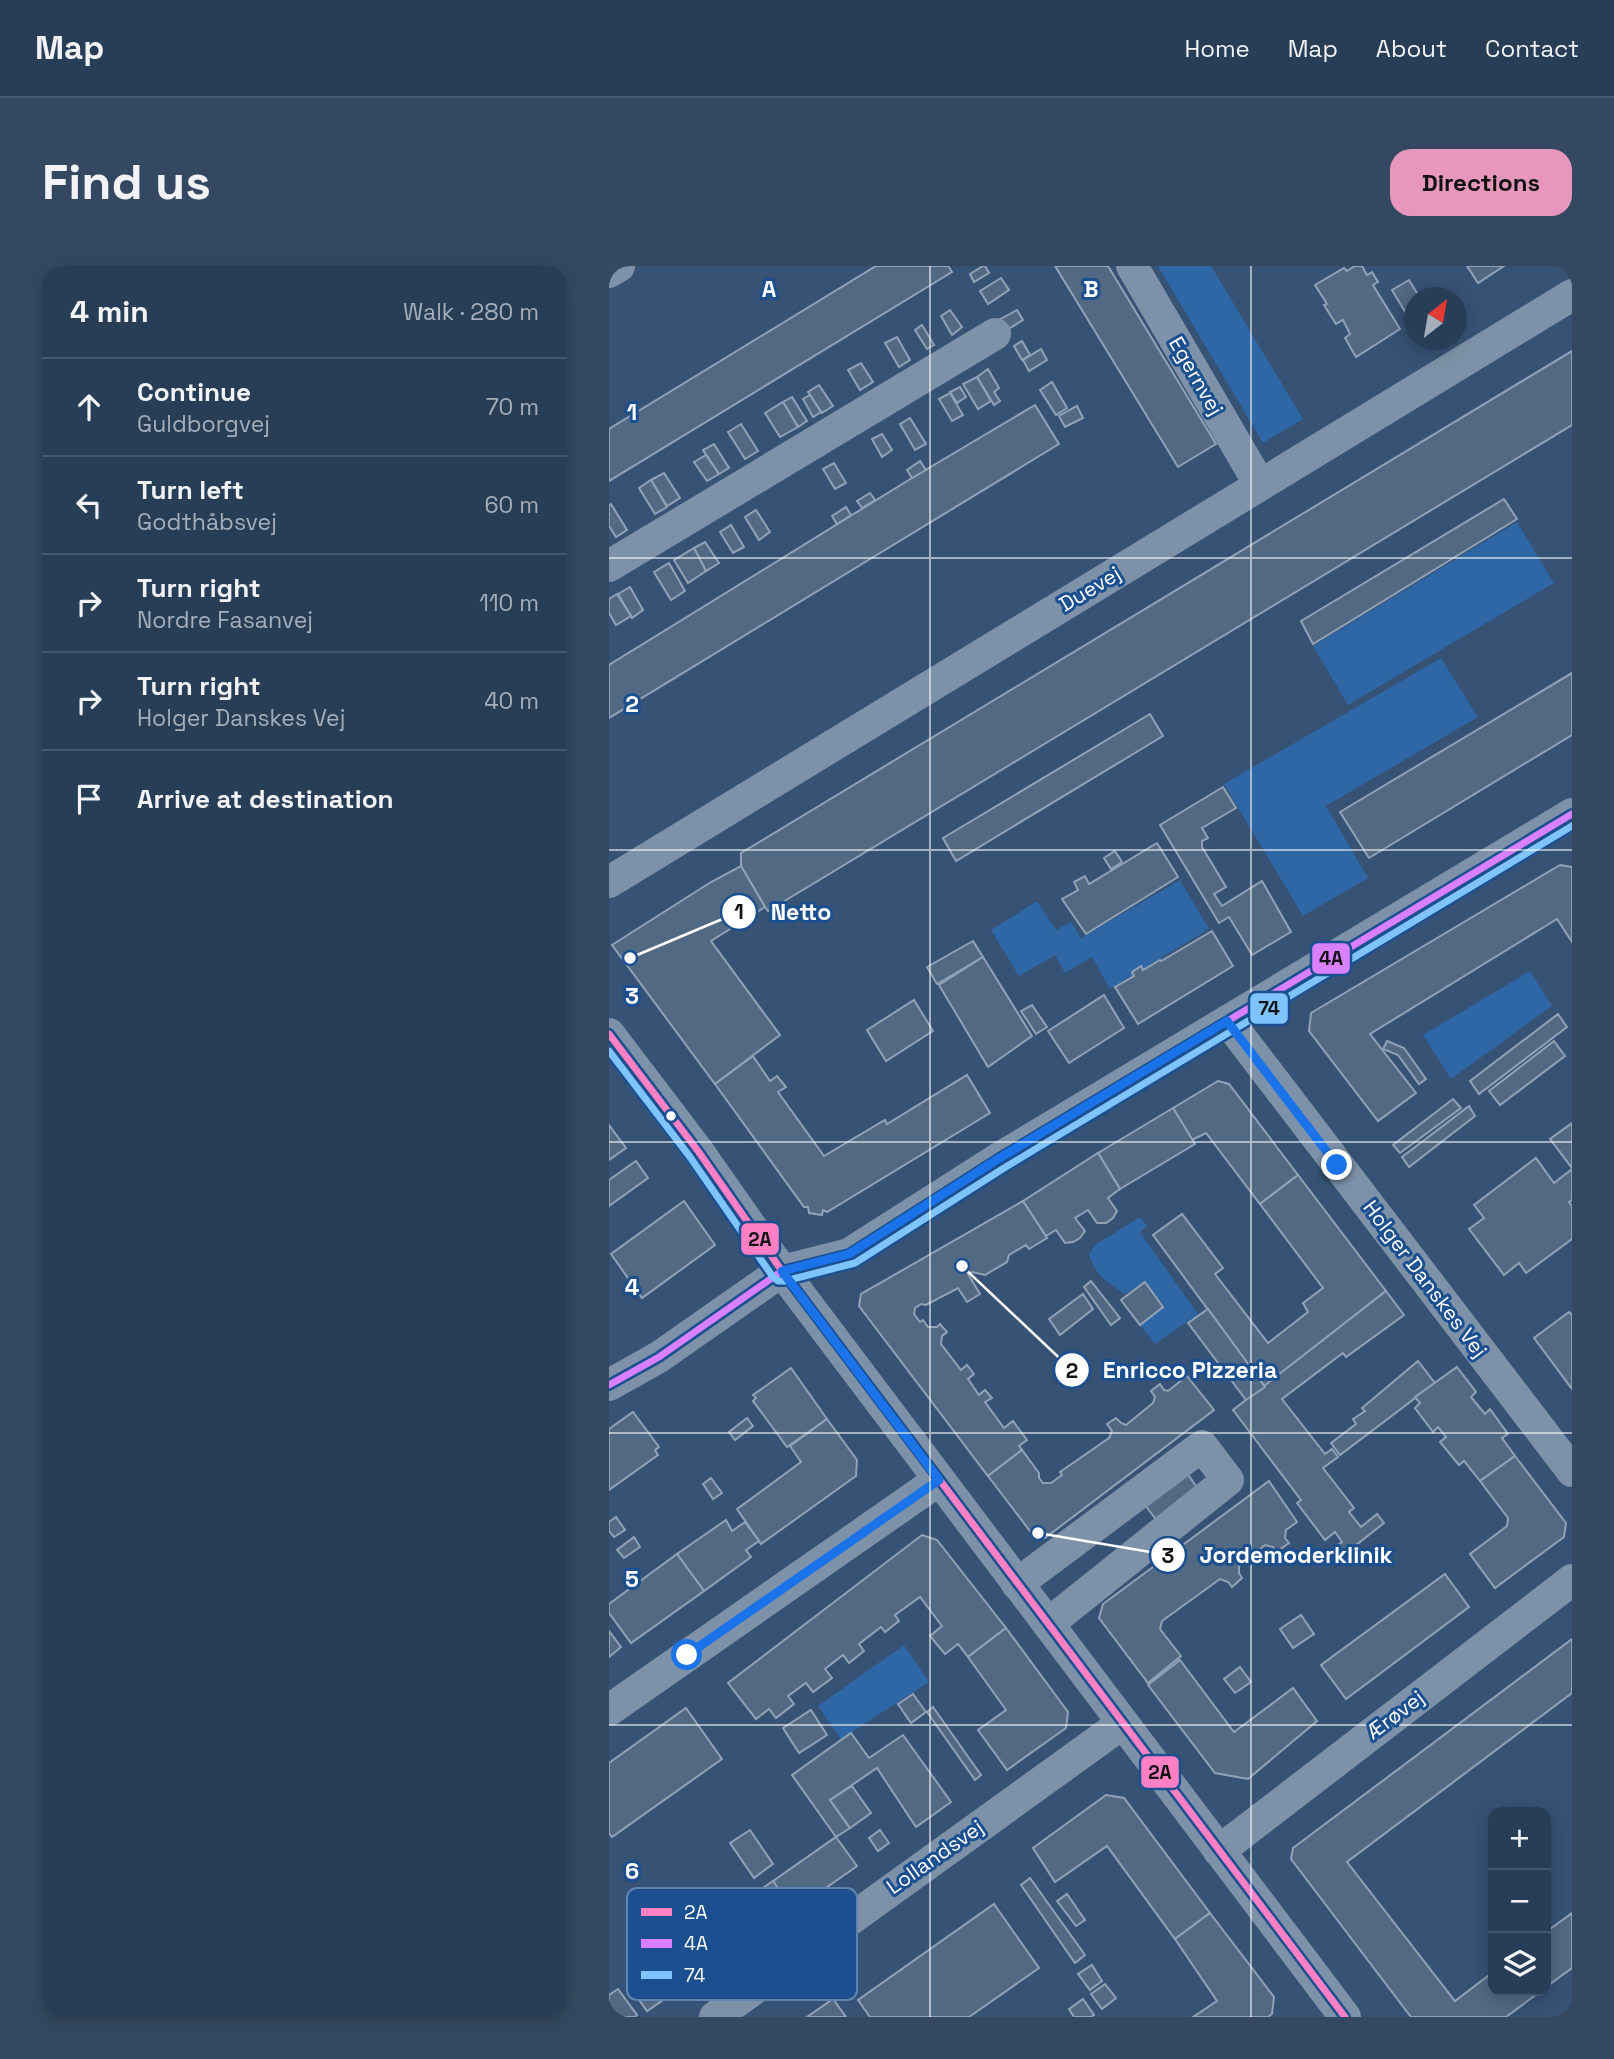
<!DOCTYPE html>
<html lang="en">
<head>
<meta charset="utf-8">
<style>
  :root { --surface:#283e57; --page:#344961; --text:#f1f3f6; --muted:#a5aeba; --line:#44576d; --accent:#e797bd }
  body { margin:0; font-family:"Space Grotesk",sans-serif; background:var(--page); color:var(--text) }
  .controls { position:absolute; right:21px; bottom:21px; display:grid; overflow:hidden; border-radius:14px; box-shadow:0 4px 18px #0003 }
  .controls button { width:63px; height:63px; display:grid; place-items:center; padding:0; border:0; border-bottom:2px solid var(--line); background:var(--surface); color:var(--text); font:35px sans-serif }
  .compass { position:absolute; left:795px; top:21px; width:63px; height:63px; border-radius:50%; background:var(--surface); box-shadow:0 4px 18px #0003; rotate:31deg }
  .stop { position:absolute; width:21px; height:21px; margin:-16px; border:5px solid #1a73e8; border-radius:50%; background:#fff }
  .stop.end { background:#1a73e8; border-color:#fff; box-shadow:0 2px 7px #0008 }
  .list { margin:0; padding:0; list-style:none }
  h2 { display:flex; justify-content:space-between; align-items:center; height:91px; margin:0; padding:0 28px; font-size:30px }
  h2 small { font-size:23px; font-weight:400; color:var(--muted) }
  .list li { display:grid; grid-template-columns:46px 1fr auto; gap:21px; align-items:center; box-sizing:border-box; height:98px; padding:0 28px; border-top:2px solid var(--line) }
  .list b { display:block; font-size:26px; white-space:nowrap }
  .list p { margin:0; font-size:23px; white-space:nowrap; color:var(--muted) }
  .list em { font-size:23px; font-style:normal; color:var(--muted) }
  .icon { flex:none; width:38px; height:38px; fill:none; stroke:currentColor; stroke-width:2; stroke-linecap:round; stroke-linejoin:round }
  .map { position:relative; flex:none; width:963px; height:1751px; overflow:hidden; border-radius:21px }
  header { display:flex; align-items:center; gap:42px; box-sizing:border-box; height:98px; padding:0 35px; background:var(--surface); border-bottom:2px solid var(--line) }
  header strong { font-size:33px }
  nav { display:flex; gap:38px; margin-inline-start:auto; font-size:24px }
  .intro { display:flex; align-items:center; justify-content:space-between; box-sizing:border-box; height:168px; padding:0 42px }
  h1 { margin:0; font-size:49px }
  .button { padding:18px 32px; border-radius:21px; background:var(--accent); color:#111; font-size:24px; font-weight:700 }
  main { display:flex; gap:42px; padding:0 42px }
  aside { flex:1; background:var(--surface); border-radius:21px; box-shadow:0 4px 18px #0003 }
  .map>svg:first-child { display:block }
  .green { fill:#2f66a5 }
  .building { fill:#526984; stroke:#92a2b6; stroke-width:2 }
  .lines { fill:none; stroke-linecap:round; stroke-linejoin:round }
  .minor { stroke:#7d92a8; stroke-width:32 }
  .bus-1-casing { stroke:#1b4f8f; stroke-width:12 }
  .bus-2-casing { stroke:#1b4f8f; stroke-width:12 }
  .bus-3-casing { stroke:#1b4f8f; stroke-width:12 }
  .bus-1 { stroke:#ff80c5; stroke-width:7 }
  .bus-2 { stroke:#d880ff; stroke-width:7 }
  .bus-3 { stroke:#80c4ff; stroke-width:7 }
  .route { stroke:#1a73e8; stroke-width:9 }
  .grid { fill:none; stroke:#fff; stroke-width:2; stroke-opacity:0.55 }
  .bus-dot { fill:#fff; stroke:#1b4f8f; stroke-width:2.5 }
  .labels { text-anchor:middle; stroke-width:6; stroke-linejoin:round; paint-order:stroke }
  .street-label { font-size:21px; fill:#fff; stroke:#1b4f8f }
  .key { fill:#1b4f8f; stroke:#5f84b1; stroke-width:2 }
  .key-label { font-size:19px; fill:#fff }
  .grid-label { font-size:23px; text-anchor:middle; font-weight:bold; fill:#fff; stroke:#1b4f8f; stroke-width:6; stroke-linejoin:round; paint-order:stroke }
  .leader { fill:none; stroke:#fff; stroke-width:2.5 }
  .callout-dot { fill:#fff; stroke:#1b4f8f; stroke-width:2.5 }
  .mark-label { font-size:21px; text-anchor:middle; font-weight:bold; fill:#111 }
  .callout-label { font-size:23px; text-anchor:middle; font-weight:bold; fill:#fff; stroke:#1b4f8f; stroke-width:6; stroke-linejoin:round; paint-order:stroke }
  .line-badge { stroke:#1b4f8f; stroke-width:2.5 }
  .pale-badge-label { font-size:19px; text-anchor:middle; font-weight:bold; fill:#111 }
</style>
</head>
<body>
<header>
<strong>Map</strong>
<nav><a>Home</a><a>Map</a><a>About</a><a>Contact</a></nav>
</header>
<div class="intro"><h1>Find us</h1><a class="button">Directions</a></div>
<main>
<aside>
<h2>4 min<small>Walk · 280 m</small></h2>
<ul class="list">
<li><svg class="icon" aria-label="ahead" viewBox="0 0 24 24"><path d="M12 20V5M6 11l6-6 6 6"/></svg><div><b>Continue</b><p>Guldborgvej</p></div><em>70 m</em></li>
<li><svg class="icon" aria-label="left" viewBox="0 0 24 24"><path d="M17 20v-9H6M10 6l-5 5 5 5"/></svg><div><b>Turn left</b><p>Godthåbsvej</p></div><em>60 m</em></li>
<li><svg class="icon" aria-label="right" viewBox="0 0 24 24"><path d="M7 20v-9h11M14 6l5 5-5 5"/></svg><div><b>Turn right</b><p>Nordre Fasanvej</p></div><em>110 m</em></li>
<li><svg class="icon" aria-label="right" viewBox="0 0 24 24"><path d="M7 20v-9h11M14 6l5 5-5 5"/></svg><div><b>Turn right</b><p>Holger Danskes Vej</p></div><em>40 m</em></li>
<li><svg class="icon" aria-label="arrive" viewBox="0 0 24 24"><path d="M6 21V4h12l-3 4 3 4H6"/></svg><div><b>Arrive at destination</b></div></li>
</ul>
</aside>
<div class="map">
<svg width="963" height="1751" viewBox="0 0 963 1751">
  <rect width="100%" height="100%" fill="#365274"/>
  <!-- green -->
  <g class="green">
    <polygon points="549,0 602,0 694,153 654,177"/>
    <polygon points="908,256 945,317 739,439 704,380"/>
    <polygon points="832,392 869,451 717,540 759,612 694,650 615,518"/>
    <polygon points="571,614 600,663 501,723 483,691 456,707 446,689 410,710 382,664 428,635 447,664 462,656 472,672"/>
    <polygon points="921,705 943,740 842,813 814,769"/>
    <path d="M531,951L538,960L531,966L589,1048L546,1078L531,1059L555,1040L536,1016L516,1028C498,1016 486,1010 480,988L486,979Z"/>
    <polygon points="295,1379 320,1416 232,1473 209,1440"/>
  </g>
  <!-- building -->
  <g class="building">
    <polygon points="267,0 339,0 343,6 0,215 0,163"/>
    <polygon points="374,0 376,0 380,7 365,16 361,8"/>
    <polygon points="446,0 499,0 607,178 569,201"/>
    <polygon points="746,0 753,0 758,9 763,6 769,16 764,19 791,63 747,91 736,72 741,68 734,54 727,58 715,39 718,38 706,19 735,2 738,5"/>
    <polygon points="858,0 895,0 869,17"/>
    <polygon points="392,12 400,24 379,38 371,25"/>
    <polygon points="800,14 811,32 806,32 806,51 801,54 783,24"/>
    <polygon points="341,44 353,61 343,69 332,50"/>
    <polygon points="408,44 414,54 396,65 390,54"/>
    <polygon points="313,59 325,79 318,83 306,64"/>
    <polygon points="288,71 301,94 290,101 276,77"/>
    <polygon points="413,75 421,89 413,94 405,80"/>
    <polygon points="432,83 438,94 420,105 414,94"/>
    <polygon points="963,85 963,159 159,645 156,641 132,600 132,587"/>
    <polygon points="252,97 264,116 251,124 239,104"/>
    <polygon points="379,103 390,122 385,126 391,135 385,139 368,111"/>
    <polygon points="368,111 382,135 369,143 354,118"/>
    <polygon points="443,116 458,142 447,149 431,124"/>
    <polygon points="210,119 224,140 213,147 199,126"/>
    <polygon points="351,121 357,131 348,137 341,126"/>
    <polygon points="341,127 354,149 343,155 330,133"/>
    <polygon points="201,129 212,146 204,151 194,133"/>
    <polygon points="183,131 198,155 189,161 174,136"/>
    <polygon points="174,136 189,161 171,171 156,147"/>
    <polygon points="426,139 450,178 0,452 0,399 303,212"/>
    <polygon points="468,140 474,152 456,161 450,150"/>
    <polygon points="301,152 317,178 306,184 291,158"/>
    <polygon points="132,158 149,185 136,193 119,166"/>
    <polygon points="273,168 283,184 273,191 263,173"/>
    <polygon points="105,178 120,202 110,208 94,184"/>
    <polygon points="97,189 110,208 98,215 85,196"/>
    <polygon points="311,195 317,204 303,212 298,204"/>
    <polygon points="225,197 237,217 226,223 214,203"/>
    <polygon points="55,207 71,232 58,240 42,214"/>
    <polygon points="42,214 58,241 46,248 30,222"/>
    <polygon points="261,227 266,234 253,242 248,235"/>
    <polygon points="895,233 908,253 704,378 692,355"/>
    <polygon points="2,238 18,264 7,271 0,260 0,240"/>
    <polygon points="237,241 242,249 228,258 223,250"/>
    <polygon points="147,244 161,266 150,274 136,251"/>
    <polygon points="122,259 135,281 124,287 111,266"/>
    <polygon points="96,276 110,297 97,305 85,282"/>
    <polygon points="85,282 97,305 79,317 65,294"/>
    <polygon points="60,297 76,325 62,334 45,306"/>
    <polygon points="21,321 34,344 23,352 9,328"/>
    <polygon points="8,328 22,350 7,359 0,347 0,333"/>
    <polygon points="963,407 963,469 760,592 731,546"/>
    <polygon points="541,448 554,470 347,595 334,572"/>
    <polygon points="614,521 627,542 593,562 599,572 593,575 593,581 617,621 605,628 613,640 653,615 682,666 643,689 620,651 610,657 551,559"/>
    <polygon points="548,577 569,611 477,668 453,633 469,624 465,616 476,610 480,618"/>
    <polygon points="506,585 513,596 502,603 495,592"/>
    <polygon points="951,599 963,601 963,676 948,653 761,768 807,827 769,855 700,765 702,747"/>
    <polygon points="132,600 156,641 102,675 171,769 106,818 3,679 102,616"/>
    <polygon points="603,665 624,700 529,758 506,721 525,710 523,706 532,700 534,704 551,694 552,695"/>
    <polygon points="364,675 374,691 328,718 318,701"/>
    <polygon points="374,691 423,770 379,801 330,719"/>
    <polygon points="495,729 515,762 460,797 439,765"/>
    <polygon points="305,734 324,765 277,795 258,764"/>
    <polygon points="423,739 438,761 427,768 412,745"/>
    <polygon points="949,748 958,761 870,828 861,815"/>
    <polygon points="778,775 795,782 817,813 810,818 789,789 774,783"/>
    <polygon points="945,775 956,790 891,839 880,825"/>
    <polygon points="144,790 161,815 168,810 177,821 169,826 215,890 276,854 278,858 358,809 381,847 218,946 214,944 213,949 200,947 199,941 195,941 106,818"/>
    <polygon points="609,815 620,818 689,909 651,938 597,867 583,874 564,842"/>
    <polygon points="844,833 852,842 791,887 784,879"/>
    <polygon points="860,840 866,850 800,901 793,891"/>
    <polygon points="564,842 586,878 511,923 489,887"/>
    <polygon points="963,857 963,902 941,873"/>
    <polygon points="0,859 17,882 0,894"/>
    <polygon points="489,887 511,923 499,932 508,945 504,952 497,957 488,957 479,944 466,952 476,965 471,972 464,976 456,977 447,964 437,970 414,935"/>
    <polygon points="927,892 945,917 963,903 963,934 960,936 963,940 963,973 917,1007 910,997 895,1009 860,963 875,952 865,939"/>
    <polygon points="27,895 39,912 0,940 0,914"/>
    <polygon points="689,909 777,1025 656,1121 544,969 573,948 614,1002 606,1008 659,1077 699,1046 694,1037 714,1022 651,938"/>
    <polygon points="75,935 106,979 33,1032 2,988"/>
    <polygon points="414,935 438,972 420,983 417,979 400,989 398,996 376,1009 363,1006 359,1008 371,1028 358,1036 349,1022 317,1039 312,1038 306,1042 305,1048 311,1056 314,1054 319,1061 328,1061 331,1058 338,1066 333,1070 332,1078 352,1104 358,1099 365,1108 359,1113 370,1129 376,1124 383,1132 376,1136 395,1162 404,1155 418,1174 410,1180 413,1184 379,1210 250,1040 252,1028"/>
    <polygon points="482,1015 511,1052 502,1059 475,1021"/>
    <polygon points="536,1016 554,1041 531,1059 512,1034"/>
    <polygon points="777,1025 795,1049 737,1091 734,1087 673,1133 716,1188 723,1183 729,1191 714,1202 745,1242 740,1246 752,1261 768,1248 775,1257 732,1291 725,1282 733,1276 726,1266 716,1274 688,1237 692,1234 624,1144"/>
    <polygon points="474,1028 484,1043 451,1069 440,1053"/>
    <polygon points="599,1043 656,1121 637,1134 579,1057"/>
    <polygon points="960,1046 963,1049 963,1123 925,1072"/>
    <polygon points="809,1095 826,1117 731,1189 722,1177 747,1158 744,1153 756,1145 753,1142"/>
    <polygon points="848,1101 867,1126 862,1131 876,1148 881,1143 899,1168 893,1172 906,1190 871,1215 855,1195 850,1199 831,1176 837,1171 829,1161 824,1166 806,1142 811,1137 806,1131"/>
    <polygon points="182,1102 218,1153 178,1181 144,1135 147,1132 144,1129"/>
    <polygon points="578,1110 605,1144 436,1272 424,1269 379,1210 413,1184 430,1207 430,1212 434,1217 442,1217 453,1209 451,1206 500,1172 503,1165 498,1158 507,1152 512,1157 517,1159 544,1137 546,1131 542,1125 551,1118 555,1124 559,1125"/>
    <polygon points="24,1146 50,1181 46,1184 49,1189 0,1224 0,1163"/>
    <polygon points="138,1152 144,1160 126,1174 120,1166"/>
    <polygon points="218,1153 248,1194 247,1210 152,1278 128,1243 192,1196 181,1180"/>
    <polygon points="906,1190 957,1257 955,1271 886,1322 861,1288 898,1260 899,1252 871,1215"/>
    <polygon points="577,1206 590,1224 549,1256 536,1239"/>
    <polygon points="102,1212 113,1227 104,1233 94,1218"/>
    <polygon points="660,1215 688,1256 677,1264 676,1272 680,1277 667,1286 664,1281 656,1279 630,1300 630,1307 633,1312 623,1321 619,1316 611,1313 553,1355 551,1363 572,1390 539,1417 490,1352 494,1338"/>
    <polygon points="7,1251 16,1264 5,1271 0,1265 0,1256"/>
    <polygon points="117,1254 123,1265 136,1256 150,1275 137,1284 142,1291 95,1325 68,1288"/>
    <polygon points="313,1269 328,1274 397,1362 359,1391 349,1378 336,1388 321,1370 333,1360 311,1331 286,1349 290,1355 276,1366 272,1361 250,1378 255,1385 240,1397 234,1389 216,1403 223,1412 204,1426 197,1417 179,1430 185,1438 167,1452 160,1443 147,1453 119,1417"/>
    <polygon points="25,1271 31,1281 15,1292 8,1284"/>
    <polygon points="68,1288 95,1325 22,1377 0,1347 0,1338"/>
    <polygon points="836,1308 860,1341 737,1433 712,1399"/>
    <polygon points="692,1349 705,1368 684,1382 671,1363"/>
    <polygon points="397,1362 459,1446 457,1462 398,1504 369,1464 397,1444 359,1391"/>
    <polygon points="0,1365 12,1381 0,1391"/>
    <polygon points="963,1373 963,1427 738,1596 846,1735 884,1706 884,1725 932,1725 897,1751 802,1751 682,1593 684,1582"/>
    <polygon points="571,1394 625,1466 684,1422 708,1455 639,1513 606,1507 539,1419"/>
    <polygon points="631,1401 642,1416 626,1427 615,1413"/>
    <polygon points="304,1428 317,1446 302,1457 289,1438"/>
    <polygon points="324,1441 372,1509 366,1514 318,1446"/>
    <polygon points="77,1442 113,1493 3,1571 0,1567 0,1497"/>
    <polygon points="202,1444 218,1469 190,1487 174,1462"/>
    <polygon points="242,1467 260,1492 294,1469 342,1536 307,1561 268,1502 221,1534 241,1562 227,1571 183,1509"/>
    <polygon points="243,1520 262,1547 241,1562 221,1534"/>
    <polygon points="497,1529 515,1532 601,1647 566,1673 498,1580 446,1616 424,1582"/>
    <polygon points="141,1564 164,1598 145,1612 121,1577"/>
    <polygon points="271,1564 280,1577 269,1585 260,1572"/>
    <polygon points="227,1571 248,1600 184,1645 164,1615"/>
    <polygon points="421,1612 476,1689 466,1697 412,1619"/>
    <polygon points="164,1615 184,1645 38,1745 18,1717"/>
    <polygon points="458,1628 476,1654 467,1660 448,1635"/>
    <polygon points="385,1638 430,1702 360,1751 261,1751 249,1734"/>
    <polygon points="601,1647 665,1731 663,1748 659,1751 584,1751 608,1735 566,1673"/>
    <polygon points="963,1647 963,1702 937,1721 937,1666"/>
    <polygon points="483,1699 493,1715 481,1724 469,1708"/>
    <polygon points="496,1718 507,1732 493,1743 482,1728"/>
    <polygon points="9,1723 28,1749 26,1751 0,1751 0,1729"/>
    <polygon points="224,1733 237,1751 198,1751"/>
    <polygon points="474,1733 485,1749 482,1751 465,1751 460,1743"/>
  </g>
  <g class="lines">
    <!-- minor -->
    <g class="minor">
      <polyline points="523,0 651,219"/>
      <polyline points="0,6 10,0"/>
      <polyline points="0,300 386,68"/>
      <polyline points="0,616 963,29"/>
      <polyline points="619,755 963,1205"/>
      <polyline points="0,768 89,885 173,1005 289,1159 736,1751"/>
      <polyline points="0,1119 50,1091 173,1005 240,988 389,893 963,548"/>
      <polyline points="408,1318 593,1180 619,1214 439,1358"/>
      <polyline points="0,1444 330,1214"/>
      <polyline points="610,1585 963,1314"/>
      <polyline points="106,1751 514,1457"/>
    </g>
    <!-- bus-1 casing -->
    <g class="bus-1-casing">
      <polyline id="bus-1" points="0,768 89,885 173,1005 736,1751"/>
    </g>
    <!-- bus-2 casing -->
    <g class="bus-2-casing">
      <polyline id="bus-2" points="0,1119 50,1091 173,1005 240,988 389,893 963,548"/>
    </g>
    <!-- bus-3 casing -->
    <g class="bus-3-casing">
      <polyline id="bus-3" points="0,785 81,891 164,1011 169,1015 176,1015 246,997 395,902 963,560"/>
    </g>
    <!-- bus-1 -->
    <use href="#bus-1" class="bus-1"/>
    <!-- bus-2 -->
    <use href="#bus-2" class="bus-2"/>
    <!-- bus-3 -->
    <use href="#bus-3" class="bus-3"/>
  </g>
  <g class="lines">
    <!-- route -->
    <polyline class="route" points="78,1389 330,1214 173,1005 240,988 389,893 618,755 728,899"/>
  </g>
  <!-- grid -->
  <path class="grid" d="M321,0V1751M642,0V1751M0,292H963M0,584H963M0,876H963M0,1167H963M0,1459H963"/>
  <!-- markers -->
  <circle class="bus-dot" cx="62" cy="850" r="6"/>
  <g class="labels">
    <!-- street labels -->
    <g class="street-label">
      <text transform="translate(587 110) rotate(60)" y="7">Egernvej</text>
      <text transform="translate(481 323) rotate(-31)" y="7">Duevej</text>
      <text transform="translate(816 1013) rotate(53)" y="7">Holger Danskes Vej</text>
      <text transform="translate(786 1449) rotate(-37)" y="7">Ærøvej</text>
      <text transform="translate(326 1591) rotate(-35)" y="7">Lollandsvej</text>
    </g>
  </g>
  <!-- legend -->
  <rect x="18" y="1622" width="230" height="112" rx="10" class="key"/>
  <rect x="32" y="1642" width="31" height="8" fill="#ff80c5"/>
  <rect x="32" y="1673" width="31" height="9" fill="#d880ff"/>
  <rect x="32" y="1705" width="31" height="8" fill="#80c4ff"/>
  <g class="key-label">
    <text x="75" y="1653">2A</text>
    <text x="75" y="1684">4A</text>
    <text x="75" y="1716">74</text>
  </g>
  <g class="grid-label">
    <text x="160" y="31">A</text>
    <text x="482" y="31">B</text>
    <text x="23" y="154">1</text>
    <text x="23" y="446">2</text>
    <text x="23" y="738">3</text>
    <text x="23" y="1029">4</text>
    <text x="23" y="1321">5</text>
    <text x="23" y="1613">6</text>
  </g>
  <!-- callouts -->
  <path class="leader" d="M21 692L130 646M353 1000L463 1104M429 1267L559 1289"/>
  <g class="callout-dot">
    <circle cx="21" cy="692" r="7"/>
    <circle cx="353" cy="1000" r="7"/>
    <circle cx="429" cy="1267" r="7"/>
    <circle cx="130" cy="646" r="18"/>
    <circle cx="463" cy="1104" r="18"/>
    <circle cx="559" cy="1289" r="18"/>
  </g>
  <g class="mark-label">
    <text x="130" y="653">1</text>
    <text x="463" y="1112">2</text>
    <text x="559" y="1297">3</text>
  </g>
  <g class="callout-label">
    <text x="192" y="654">Netto</text>
    <text x="581" y="1112">Enricco Pizzeria</text>
    <text x="687" y="1297">Jordemoderklinik</text>
  </g>
  <g class="line-badge">
    <rect x="702" y="676" width="40" height="33" rx="7" fill="#d880ff"/>
    <rect x="640" y="726" width="40" height="33" rx="7" fill="#80c4ff"/>
    <rect x="131" y="956" width="40" height="34" rx="7" fill="#ff80c5"/>
    <rect x="531" y="1489" width="40" height="34" rx="7" fill="#ff80c5"/>
  </g>
  <g class="pale-badge-label">
    <text x="722" y="699">4A</text>
    <text x="660" y="749">74</text>
    <text x="151" y="980">2A</text>
    <text x="551" y="1513">2A</text>
  </g>
</svg>
<div class="controls">
<button>+</button>
<button>−</button>
<button><svg class="icon" aria-label="layers" viewBox="0 0 24 24"><path d="M12 4l9 5-9 5-9-5zM3 14l9 5 9-5"/></svg></button>
</div>
<svg class="compass" viewBox="-18 -18 36 36"><path d="M0-13l5 13h-10z" fill="#e53935"/><path d="M0 13l5-13h-10z" fill="#a5aeba"/></svg>
<div class="stop" style="left:78px;top:1389px"></div>
<div class="stop end" style="left:728px;top:899px"></div>
</div>
</main>
</body>
</html>
